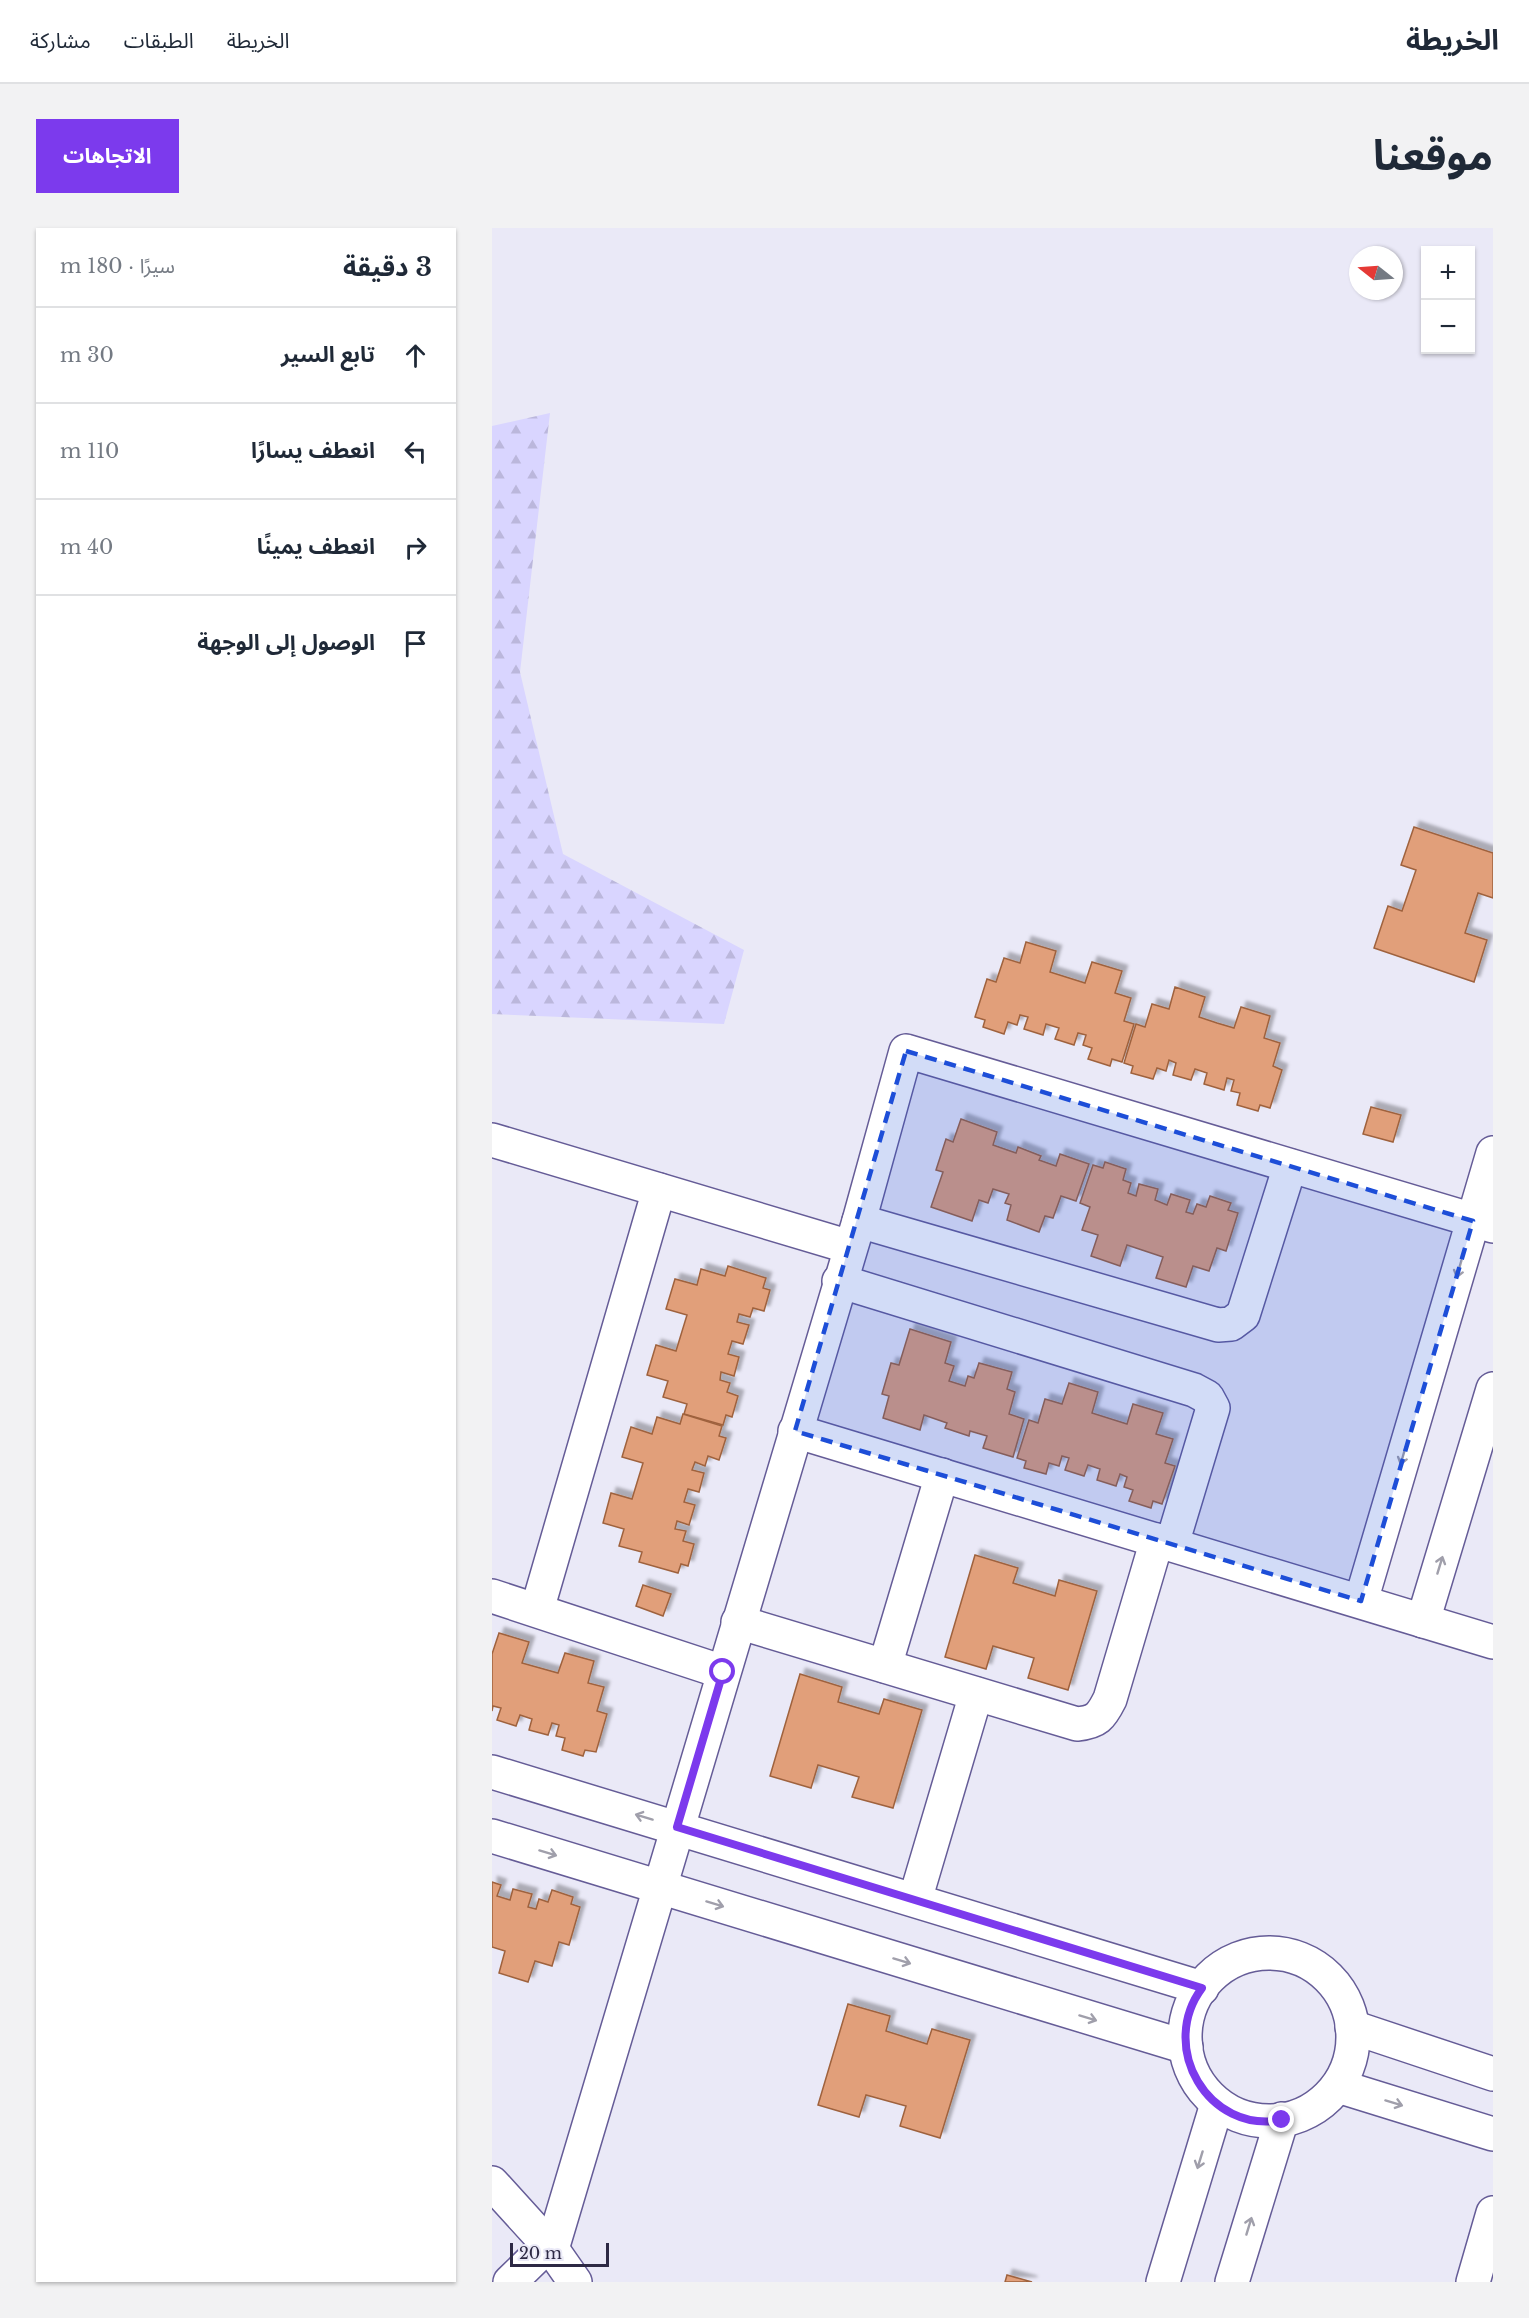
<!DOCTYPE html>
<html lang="ar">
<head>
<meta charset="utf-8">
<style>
  :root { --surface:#fff; --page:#f2f2f3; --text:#1f2937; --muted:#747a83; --line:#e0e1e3; --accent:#7c3aed }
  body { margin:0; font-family:"Libre Baskerville","Noto Sans Arabic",serif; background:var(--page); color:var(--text); direction:rtl }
  .controls { position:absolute; right:18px; top:18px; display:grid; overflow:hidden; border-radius:0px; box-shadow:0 2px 4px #0004 }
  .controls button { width:54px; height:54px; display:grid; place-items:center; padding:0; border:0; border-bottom:2px solid var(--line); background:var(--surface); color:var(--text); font:30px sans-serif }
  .compass { position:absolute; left:857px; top:18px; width:54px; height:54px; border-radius:50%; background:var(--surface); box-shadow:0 2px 4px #0004; rotate:287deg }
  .scale { position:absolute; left:18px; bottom:15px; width:99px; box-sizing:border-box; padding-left:6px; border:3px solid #2d2944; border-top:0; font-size:16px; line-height:21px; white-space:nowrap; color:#2d2944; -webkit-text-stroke:4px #eae9f7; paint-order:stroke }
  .stop { position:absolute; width:18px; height:18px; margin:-14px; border:4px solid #7c3aed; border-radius:50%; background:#fff }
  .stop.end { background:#7c3aed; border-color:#fff; box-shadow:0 2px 6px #0008 }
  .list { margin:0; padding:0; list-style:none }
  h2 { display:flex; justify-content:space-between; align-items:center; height:78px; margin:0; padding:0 24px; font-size:26px }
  h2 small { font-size:20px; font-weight:400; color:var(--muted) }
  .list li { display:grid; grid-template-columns:39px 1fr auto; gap:18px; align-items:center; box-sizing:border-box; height:96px; padding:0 24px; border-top:2px solid var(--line) }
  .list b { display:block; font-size:22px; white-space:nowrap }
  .list em { font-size:20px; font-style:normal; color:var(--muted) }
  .icon { flex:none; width:33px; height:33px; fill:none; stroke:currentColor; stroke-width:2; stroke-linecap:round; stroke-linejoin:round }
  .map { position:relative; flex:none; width:1001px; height:2054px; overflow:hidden; direction:ltr; border-radius:0px }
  header { display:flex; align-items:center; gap:36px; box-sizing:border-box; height:84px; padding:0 30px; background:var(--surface); border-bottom:2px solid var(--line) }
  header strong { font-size:28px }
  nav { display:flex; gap:33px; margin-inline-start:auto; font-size:21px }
  .intro { display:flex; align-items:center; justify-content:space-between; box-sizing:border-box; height:144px; padding:0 36px }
  h1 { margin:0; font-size:42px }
  .button { padding:15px 27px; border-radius:0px; background:var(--accent); color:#fff; font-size:21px; font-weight:700 }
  main { display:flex; gap:36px; padding:0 36px }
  aside { flex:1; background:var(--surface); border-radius:0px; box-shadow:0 2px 4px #0004 }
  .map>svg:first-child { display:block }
  .forest { fill:url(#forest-firs) }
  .building { fill:#e19f7a; stroke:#9f623e; stroke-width:1.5; filter:url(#shadow) }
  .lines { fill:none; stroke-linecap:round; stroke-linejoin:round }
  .minor-casing { stroke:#655c97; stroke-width:36 }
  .minor { stroke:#fff; stroke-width:33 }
  .oneway { stroke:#a09fab }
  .route { stroke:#7c3aed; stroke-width:8 }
  .marked { fill:#1d4ed8; fill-opacity:0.2; stroke:#1d4ed8; stroke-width:4.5; stroke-dasharray:12 8; stroke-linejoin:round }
</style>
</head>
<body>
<header>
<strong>الخريطة</strong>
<nav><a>الخريطة</a><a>الطبقات</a><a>مشاركة</a></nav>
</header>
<div class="intro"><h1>موقعنا</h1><a class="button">الاتجاهات</a></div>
<main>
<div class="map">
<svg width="1001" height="2054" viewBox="0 0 1001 2054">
  <defs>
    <pattern id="forest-firs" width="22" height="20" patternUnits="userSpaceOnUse" patternTransform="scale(1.5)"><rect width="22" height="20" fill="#d9d5ff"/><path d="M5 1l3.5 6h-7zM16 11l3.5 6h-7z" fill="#bbb7dc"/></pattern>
    <filter id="shadow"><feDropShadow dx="5.5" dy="-5.5" stdDeviation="1.5" flood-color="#0004"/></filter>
  </defs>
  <rect width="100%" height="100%" fill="#eae9f7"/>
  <!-- forest -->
  <polygon class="forest" points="58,185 28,444 71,626 252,722 232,796 0,786 0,198"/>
  <!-- building -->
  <g class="building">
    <polygon points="922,599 1001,625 1001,670 986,665 973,705 995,712 982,754 882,720 896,678 910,683 924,642 909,637"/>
    <polygon points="534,714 564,723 558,744 593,755 600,734 630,743 623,765 639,770 632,793 642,796 630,834 620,831 618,838 596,831 600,820 591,817 594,807 586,805 582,817 563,811 567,800 554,796 551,807 532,801 536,789 528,787 525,797 516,794 512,806 491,799 493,792 483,789 495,751 504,754 512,730 528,735"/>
    <polygon points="683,759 713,769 707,789 725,795 742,800 749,779 778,788 772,810 788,815 781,838 790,842 778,880 768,877 766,883 745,877 748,865 739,863 742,852 735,850 732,862 712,856 715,845 703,841 699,852 681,847 684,835 677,832 674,843 665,840 661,851 639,845 641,838 632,835 644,796 653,799 660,776 677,781"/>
    <polygon points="879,879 909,887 901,914 871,906"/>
    <polygon points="469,891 505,904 501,917 524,925 526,919 549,928 547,932 564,938 568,926 597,936 584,973 569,968 561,990 553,988 547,1004 515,992 519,977 513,975 517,966 501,961 496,975 487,972 480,993 439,979 451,944 444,942 454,911 461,914"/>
    <polygon points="613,934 634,941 631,952 639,955 636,965 644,968 647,956 666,961 663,972 675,977 679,966 698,972 694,984 701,986 705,976 714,979 718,968 739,975 736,982 746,985 734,1023 725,1020 717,1043 701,1038 694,1059 664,1050 671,1029 635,1017 628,1038 599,1028 606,1007 590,1002 598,979 588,975 601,937 611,940"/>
    <polygon points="236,1038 274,1050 271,1060 278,1062 272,1083 261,1080 258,1089 247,1086 245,1094 257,1097 251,1116 240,1113 236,1126 247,1129 242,1148 229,1144 228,1152 238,1155 235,1164 246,1168 240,1189 234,1187 231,1197 192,1186 195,1176 171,1169 176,1153 155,1147 164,1117 184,1123 195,1087 174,1081 183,1051 205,1057 209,1041 233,1048"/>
    <polygon points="418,1101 459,1114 453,1135 462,1138 457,1153 473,1158 476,1148 482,1150 487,1135 520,1144 515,1161 523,1164 517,1186 532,1191 521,1229 491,1220 495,1208 478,1203 477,1208 453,1200 455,1195 432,1187 428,1202 391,1190 397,1168 390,1166 399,1135 407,1137"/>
    <polygon points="577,1155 606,1164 600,1185 635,1196 641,1176 671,1185 664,1206 681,1211 673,1235 683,1238 670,1276 661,1273 659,1280 637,1273 641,1262 632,1259 635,1249 628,1246 624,1258 605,1252 608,1241 596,1237 592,1248 573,1242 577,1230 570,1228 567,1238 557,1235 554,1246 532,1240 534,1233 525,1230 537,1192 546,1195 553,1171 570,1176"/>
    <polygon points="191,1186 230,1198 227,1208 234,1210 227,1232 216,1228 213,1238 203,1234 200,1242 212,1245 207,1264 196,1261 192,1274 203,1277 197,1297 185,1293 183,1301 194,1303 191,1313 202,1316 196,1338 189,1336 186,1345 147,1334 150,1324 127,1318 132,1301 111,1295 119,1265 140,1271 151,1235 130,1229 139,1199 160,1206 165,1189 188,1196"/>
    <polygon points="483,1327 526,1340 521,1355 563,1368 567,1352 605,1363 576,1462 536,1450 542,1430 501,1418 494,1441 453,1429"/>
    <polygon points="151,1357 179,1366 171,1388 144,1378"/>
    <polygon points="7,1405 37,1414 30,1435 66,1445 73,1425 102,1433 96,1455 112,1459 105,1483 115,1486 104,1524 93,1522 91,1528 70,1522 73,1510 64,1508 67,1497 60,1495 56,1507 37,1502 40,1491 28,1487 24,1498 5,1492 9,1480 1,1478 0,1483 0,1426"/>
    <polygon points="308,1446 350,1459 346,1474 387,1486 392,1471 430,1482 401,1580 360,1569 367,1549 326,1537 319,1560 278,1548"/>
    <polygon points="0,1654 9,1657 5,1668 18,1672 21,1661 40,1666 36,1679 44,1681 47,1671 56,1674 60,1662 81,1669 79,1676 88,1679 77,1717 67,1714 60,1738 43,1733 36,1754 7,1745 13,1723 0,1719"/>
    <polygon points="356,1776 398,1788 394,1803 435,1816 440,1801 478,1812 448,1910 408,1898 414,1878 374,1867 367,1889 326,1877"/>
    <polygon points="515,2047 540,2054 513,2054"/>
  </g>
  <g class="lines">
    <!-- minor casing -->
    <g class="minor-casing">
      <g id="minor">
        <polyline points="0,912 358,1019"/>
        <polyline points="367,993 726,1097 739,1096 751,1087 798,938"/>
        <polyline points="347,1053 702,1162 715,1169 721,1180 680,1316"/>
        <polyline points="303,1203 1001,1414"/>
        <polyline points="0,1368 231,1444"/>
        <polyline points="869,1373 1001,925"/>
        <polyline points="45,1382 167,962"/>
        <polyline points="931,1393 1001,1161"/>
        <path d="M246,1394L585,1496C605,1494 609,1489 618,1471L665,1312"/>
        <polyline points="393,1438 450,1247"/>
        <polyline points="0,1544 710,1760"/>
        <polyline points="0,1608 694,1819"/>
        <polyline points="423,1672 484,1466"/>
        <circle cx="777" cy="1809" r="84"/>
        <polyline points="860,1799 1001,1846"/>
        <polyline points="846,1858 1001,1906"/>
        <polyline points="0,1955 60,2021 83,2054"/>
        <polyline points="60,2021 367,993 414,823 1001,998"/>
        <polyline points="18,2054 56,2017"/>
        <polyline points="671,2054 725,1876"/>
        <polyline points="740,2054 790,1891"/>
        <polyline points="981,2054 1001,1985"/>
      </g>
    </g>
    <!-- minor -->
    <use href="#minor" class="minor"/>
  </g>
  <!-- one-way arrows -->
  <defs><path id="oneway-shaft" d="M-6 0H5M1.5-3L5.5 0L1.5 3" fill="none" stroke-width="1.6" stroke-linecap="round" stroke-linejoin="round" transform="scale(1.5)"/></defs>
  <g class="oneway">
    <use href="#oneway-shaft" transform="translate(967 1041) rotate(106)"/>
    <use href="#oneway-shaft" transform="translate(911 1228) rotate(106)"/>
    <use href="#oneway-shaft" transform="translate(948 1337) rotate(-73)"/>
    <use href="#oneway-shaft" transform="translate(152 1589) rotate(-163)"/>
    <use href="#oneway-shaft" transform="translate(56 1625) rotate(17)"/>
    <use href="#oneway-shaft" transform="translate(223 1676) rotate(17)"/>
    <use href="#oneway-shaft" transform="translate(410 1733) rotate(17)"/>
    <use href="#oneway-shaft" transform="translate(596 1790) rotate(17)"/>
    <use href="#oneway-shaft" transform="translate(902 1875) rotate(17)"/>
    <use href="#oneway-shaft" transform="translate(708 1932) rotate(107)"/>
    <use href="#oneway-shaft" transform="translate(757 1998) rotate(-73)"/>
  </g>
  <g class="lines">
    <!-- route -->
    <path class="route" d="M231,1444L185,1599L710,1760C666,1819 716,1906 790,1892"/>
  </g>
  <!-- marked area -->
  <path class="marked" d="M414,823L981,993L869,1373L303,1203Z"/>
</svg>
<div class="controls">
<button>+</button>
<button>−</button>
</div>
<svg class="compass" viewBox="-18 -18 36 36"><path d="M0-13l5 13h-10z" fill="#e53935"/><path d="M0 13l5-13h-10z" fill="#747a83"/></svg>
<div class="scale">20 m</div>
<div class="stop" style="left:231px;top:1444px"></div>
<div class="stop end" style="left:790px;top:1892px"></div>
</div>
<aside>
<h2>3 دقيقة<small>سيرًا · 180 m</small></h2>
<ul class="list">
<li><svg class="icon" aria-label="ahead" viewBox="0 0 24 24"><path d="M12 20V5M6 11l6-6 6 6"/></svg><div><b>تابع السير</b></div><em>30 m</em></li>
<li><svg class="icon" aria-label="left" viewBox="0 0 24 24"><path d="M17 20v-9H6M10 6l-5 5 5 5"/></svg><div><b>انعطف يسارًا</b></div><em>110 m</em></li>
<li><svg class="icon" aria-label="right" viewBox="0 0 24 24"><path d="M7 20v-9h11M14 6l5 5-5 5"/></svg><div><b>انعطف يمينًا</b></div><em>40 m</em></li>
<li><svg class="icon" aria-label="arrive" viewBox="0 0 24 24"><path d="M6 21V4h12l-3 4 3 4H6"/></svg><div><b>الوصول إلى الوجهة</b></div></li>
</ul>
</aside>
</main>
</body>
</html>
